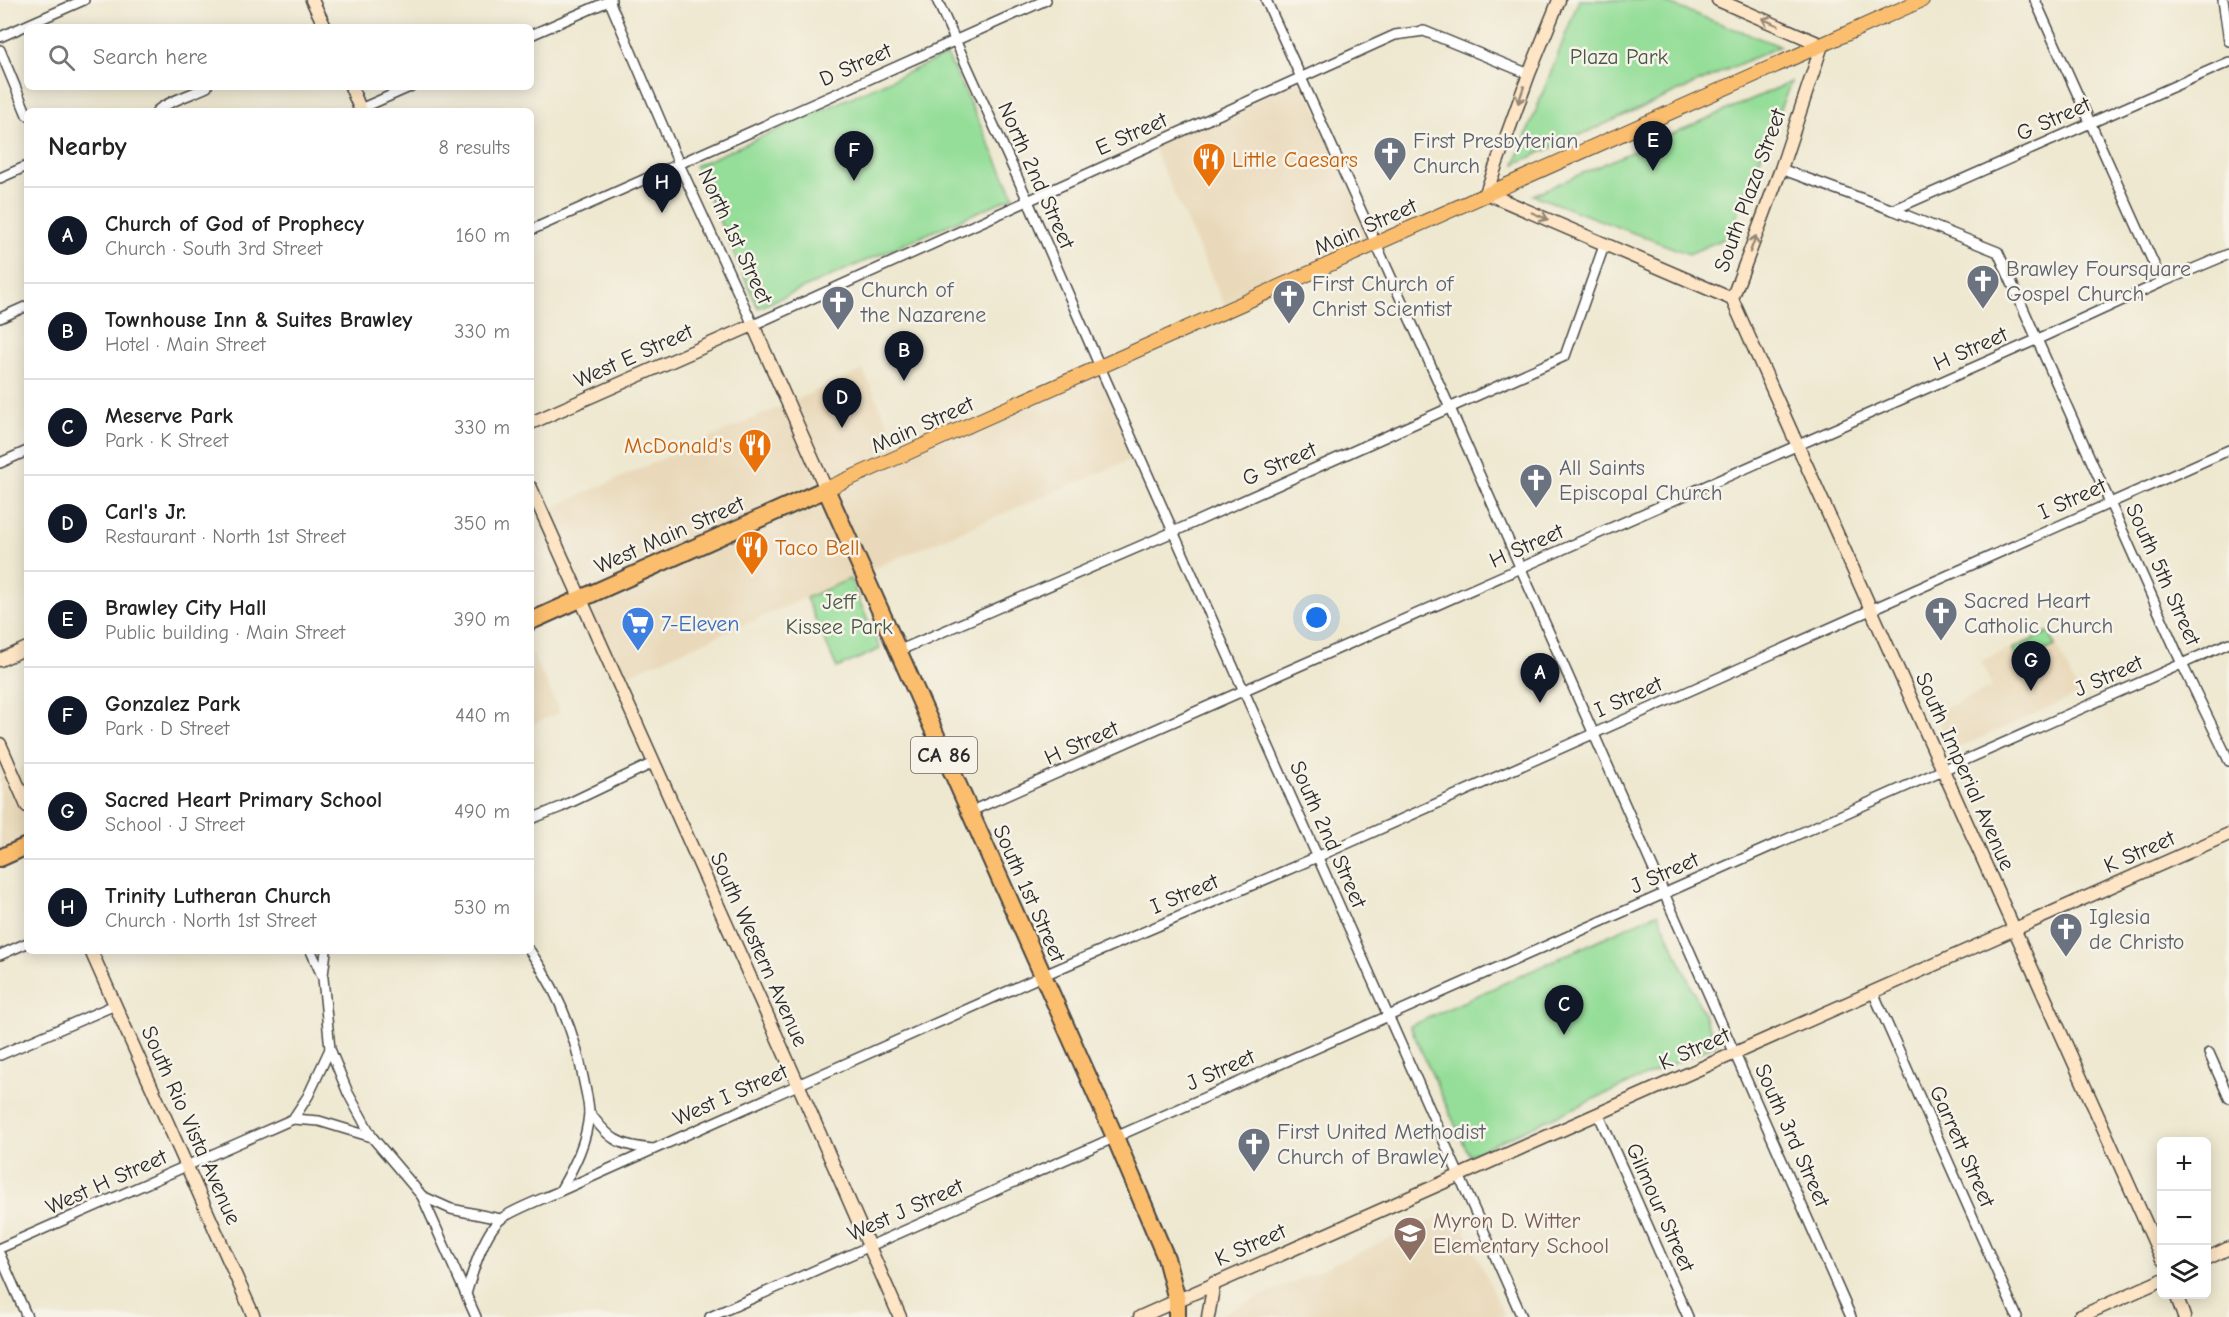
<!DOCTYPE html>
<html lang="en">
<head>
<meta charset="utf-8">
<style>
  :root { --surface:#fff; --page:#f6f6f6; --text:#222; --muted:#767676; --line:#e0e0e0; --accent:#111827 }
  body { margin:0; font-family:"Comic Neue",sans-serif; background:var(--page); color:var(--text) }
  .controls { position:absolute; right:18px; bottom:18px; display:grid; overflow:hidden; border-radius:9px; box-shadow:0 3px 15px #0003 }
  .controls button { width:54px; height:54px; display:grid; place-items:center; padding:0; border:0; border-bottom:2px solid var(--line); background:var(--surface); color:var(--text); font:30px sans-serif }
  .you { position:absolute; left:1317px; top:618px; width:21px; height:21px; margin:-15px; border:4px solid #fff; border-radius:50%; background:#1a73e8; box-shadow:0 0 0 9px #1a73e833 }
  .badge { display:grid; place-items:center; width:39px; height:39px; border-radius:50%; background:var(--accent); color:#fff; font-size:20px; font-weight:700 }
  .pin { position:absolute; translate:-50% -50px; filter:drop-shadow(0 2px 3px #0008) }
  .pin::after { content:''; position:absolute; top:32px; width:21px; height:18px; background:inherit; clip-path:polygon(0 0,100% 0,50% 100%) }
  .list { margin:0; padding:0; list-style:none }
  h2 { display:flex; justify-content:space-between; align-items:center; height:78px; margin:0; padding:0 24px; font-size:26px }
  h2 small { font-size:20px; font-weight:400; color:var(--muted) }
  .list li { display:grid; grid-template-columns:39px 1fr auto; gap:18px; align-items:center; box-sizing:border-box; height:96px; padding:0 24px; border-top:2px solid var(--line) }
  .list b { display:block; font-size:22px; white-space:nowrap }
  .list p { margin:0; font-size:20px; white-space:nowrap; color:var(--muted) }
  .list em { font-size:20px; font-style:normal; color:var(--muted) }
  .icon { flex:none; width:33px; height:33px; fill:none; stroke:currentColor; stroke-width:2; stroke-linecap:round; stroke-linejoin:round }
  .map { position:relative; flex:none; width:2229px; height:1317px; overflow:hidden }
  .search { position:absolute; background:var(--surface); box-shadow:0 3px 15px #0003; left:24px; top:24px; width:510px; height:66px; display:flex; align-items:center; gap:15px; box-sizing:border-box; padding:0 21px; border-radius:9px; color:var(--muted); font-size:22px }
  .panel { position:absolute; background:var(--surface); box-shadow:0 3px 15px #0003; left:24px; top:108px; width:510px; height:846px; border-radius:9px }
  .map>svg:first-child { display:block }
  .built { fill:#e9d9ba }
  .green { fill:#95de99; stroke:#608462; stroke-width:1.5 }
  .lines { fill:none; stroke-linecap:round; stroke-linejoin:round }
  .street-casing { stroke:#484744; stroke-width:12 }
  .secondary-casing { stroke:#484744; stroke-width:15 }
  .primary-casing { stroke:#484744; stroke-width:16 }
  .highway-casing { stroke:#484744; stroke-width:20 }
  .street { stroke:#fff; stroke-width:9 }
  .secondary { stroke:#fde5c5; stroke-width:12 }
  .primary { stroke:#fbbe6e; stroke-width:14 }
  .highway { stroke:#fbbe6e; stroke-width:16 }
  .oneway { stroke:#948878 }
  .labels { text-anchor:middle; stroke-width:5; stroke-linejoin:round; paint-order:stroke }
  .shield { fill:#f7f3e8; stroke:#686764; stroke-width:1.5 }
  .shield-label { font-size:21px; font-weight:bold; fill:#2b2b2b }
  .park-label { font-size:22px; fill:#465846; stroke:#f7f3e8 }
  .street-label { font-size:22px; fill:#2b2b2b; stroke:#f7f3e8 }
  .worship-label { font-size:22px; fill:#5b616d; stroke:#f7f3e8; text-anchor:start }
  .food-label { font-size:22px; fill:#c56008; stroke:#f7f3e8; text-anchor:start }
  .shop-label { font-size:22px; fill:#366cbe; stroke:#f7f3e8; text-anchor:start }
  .education-label { font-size:22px; fill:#785e54; stroke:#f7f3e8; text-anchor:start }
</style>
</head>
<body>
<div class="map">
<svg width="2229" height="1317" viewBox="0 0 2229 1317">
  <rect width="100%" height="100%" fill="#f7f3e8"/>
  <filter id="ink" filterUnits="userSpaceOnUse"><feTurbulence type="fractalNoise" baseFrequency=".0167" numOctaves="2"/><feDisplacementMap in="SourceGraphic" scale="12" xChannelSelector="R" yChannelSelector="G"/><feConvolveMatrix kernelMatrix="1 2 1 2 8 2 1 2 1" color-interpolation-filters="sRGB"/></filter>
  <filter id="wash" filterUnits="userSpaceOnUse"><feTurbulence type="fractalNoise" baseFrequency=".008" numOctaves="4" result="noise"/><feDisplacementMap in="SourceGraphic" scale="24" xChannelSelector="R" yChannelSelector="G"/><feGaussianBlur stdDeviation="1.35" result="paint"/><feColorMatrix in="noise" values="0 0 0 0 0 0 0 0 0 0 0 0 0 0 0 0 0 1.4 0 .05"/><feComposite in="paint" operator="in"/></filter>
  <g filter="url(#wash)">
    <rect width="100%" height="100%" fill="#eee8d0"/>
    <!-- built -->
    <g class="built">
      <polygon points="1302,78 1376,244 1227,311 1152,145"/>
      <polygon points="1100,367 1139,456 863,573 616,680 580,599 531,621 531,517 863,370 903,455"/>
      <polygon points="2050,630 2079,694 1952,751 1935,713 1992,687 1981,661"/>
      <polygon points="531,651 560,712 531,725"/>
      <polygon points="0,745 13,773 27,766 27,847 0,859"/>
      <polygon points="1456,1209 1505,1317 1220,1317 1222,1314"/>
    </g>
    <!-- green -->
    <g class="green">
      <polygon points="1579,0 1658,0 1780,46 1515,164"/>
      <polygon points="947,55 1014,196 758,308 695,166"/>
      <polygon points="1791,82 1728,237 1689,254 1533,195"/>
      <polygon points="850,579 880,649 837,668 806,598"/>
      <polygon points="2049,632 2055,646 2018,662 2012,649"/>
      <polygon points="1658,913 1717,1044 1469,1155 1410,1026"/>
    </g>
  </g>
  <g filter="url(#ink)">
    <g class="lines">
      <!-- street casing -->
      <g class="street-casing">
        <g id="street">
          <polyline points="609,0 679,164 753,325 1395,35 1424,31 1529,74"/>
          <polyline points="937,0 1028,201 1100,367 1522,1317"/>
          <polyline points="1266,0 1450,408 1851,1317"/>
          <polyline points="2035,0 2162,282"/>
          <polyline points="2223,0 2229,41"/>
          <polyline points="531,35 611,0"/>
          <polyline points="0,37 84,0"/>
          <polyline points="0,50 27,115"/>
          <polyline points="360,109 410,87"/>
          <path d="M157,111C164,103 195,93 207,87"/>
          <polyline points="1781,169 1893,210 1998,252 2182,664 2229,761"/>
          <polyline points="0,178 27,166"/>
          <polyline points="1893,210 2229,62"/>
          <polyline points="531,230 1046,0"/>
          <polyline points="0,318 27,306"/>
          <polyline points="0,463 27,451"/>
          <polyline points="898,651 1173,532 1565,356 1605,243"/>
          <polyline points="969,812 2038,339 2162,282 2229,254"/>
          <polyline points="531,819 561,807 653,763"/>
          <polyline points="311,951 323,978 330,1049 348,1093 372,1137 422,1196 476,1317"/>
          <path d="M530,951C558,991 575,1033 584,1082C586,1092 589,1103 589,1113C587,1142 574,1167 560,1191"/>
          <polyline points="0,955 27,943"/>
          <polyline points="323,975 326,951"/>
          <polyline points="1873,992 2017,1317"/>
          <polyline points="2209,1053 2229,1098"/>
          <polyline points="0,1055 115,1005"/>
          <path d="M589,1112C609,1139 618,1146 653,1149"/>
          <polyline points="1598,1113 1688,1317"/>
          <polyline points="293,1119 319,1121 372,1137"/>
          <polyline points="422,1196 451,1209 500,1219"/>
          <polyline points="0,1248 293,1119 308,1096 330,1049"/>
          <polyline points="0,1255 27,1317"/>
          <path d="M466,1294C472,1274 484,1232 501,1219C514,1209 545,1198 560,1191L1042,976L1317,857L2229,450"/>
          <polyline points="710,1317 2229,643"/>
        </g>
      </g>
      <!-- secondary casing -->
      <g class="secondary-casing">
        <g id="secondary">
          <polyline points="312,0 325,27"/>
          <polyline points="1559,0 1529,74 1486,193 1732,299"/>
          <polyline points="1718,0 1822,45 1781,169 1732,299"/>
          <polyline points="351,87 361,111"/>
          <polyline points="1732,299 2162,1259"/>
          <polyline points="531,423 753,325 826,489"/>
          <polyline points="531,488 798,1084 900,1317"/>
          <polyline points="0,660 27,648"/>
          <polyline points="0,744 27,806"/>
          <polyline points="91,951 254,1317"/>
          <polyline points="2206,1259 2229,1248"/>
          <polyline points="2176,1294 2184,1317"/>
          <polyline points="1140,1317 2229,834"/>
          <polyline points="1208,1317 1214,1283"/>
          <polyline points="2079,1317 2162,1280"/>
        </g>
      </g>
      <!-- primary casing -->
      <g class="primary-casing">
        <polyline id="primary" points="826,489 1922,0"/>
      </g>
      <!-- highway casing -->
      <g class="highway-casing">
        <g id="highway">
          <polyline points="531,621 826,489 1115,1137 1166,1258 1177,1300 1177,1317"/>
          <polyline points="0,858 27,846"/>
        </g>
      </g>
      <!-- street -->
      <use href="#street" class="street"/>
      <!-- secondary -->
      <use href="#secondary" class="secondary"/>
      <!-- primary -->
      <use href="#primary" class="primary"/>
      <!-- highway -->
      <use href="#highway" class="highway"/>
    </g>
    <!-- one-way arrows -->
    <defs><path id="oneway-shaft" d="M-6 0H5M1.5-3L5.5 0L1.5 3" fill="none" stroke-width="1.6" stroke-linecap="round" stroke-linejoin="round" transform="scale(1.5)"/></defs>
    <g class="oneway">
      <use href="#oneway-shaft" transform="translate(1770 22) rotate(-157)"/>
      <use href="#oneway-shaft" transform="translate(1521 95) rotate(109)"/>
      <use href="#oneway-shaft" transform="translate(1540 216) rotate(23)"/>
      <use href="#oneway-shaft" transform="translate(1753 244) rotate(-70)"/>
    </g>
  </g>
  <!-- icons -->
  <defs>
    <g id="church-pin" transform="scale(1.725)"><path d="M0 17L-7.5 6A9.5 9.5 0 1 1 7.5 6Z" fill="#6b7280" stroke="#f7f3e8"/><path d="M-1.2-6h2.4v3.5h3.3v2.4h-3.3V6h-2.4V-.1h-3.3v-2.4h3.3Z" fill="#fff"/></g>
    <g id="restaurant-pin" transform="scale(1.725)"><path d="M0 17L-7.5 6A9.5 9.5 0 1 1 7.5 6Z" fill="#e8710a" stroke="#f7f3e8"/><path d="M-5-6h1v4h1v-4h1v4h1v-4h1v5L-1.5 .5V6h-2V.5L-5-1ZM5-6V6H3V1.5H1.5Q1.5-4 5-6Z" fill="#fff"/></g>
    <g id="supermarket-pin" transform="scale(1.725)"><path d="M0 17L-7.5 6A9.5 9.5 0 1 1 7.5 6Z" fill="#3f7fe0" stroke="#f7f3e8"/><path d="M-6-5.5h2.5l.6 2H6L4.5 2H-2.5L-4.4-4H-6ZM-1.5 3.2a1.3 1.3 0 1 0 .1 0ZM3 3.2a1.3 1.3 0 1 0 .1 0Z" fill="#fff"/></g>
    <g id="school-pin" transform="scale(1.725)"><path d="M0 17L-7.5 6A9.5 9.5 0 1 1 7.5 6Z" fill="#8d6e63" stroke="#f7f3e8"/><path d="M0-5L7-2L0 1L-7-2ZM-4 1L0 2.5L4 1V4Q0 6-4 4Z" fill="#fff"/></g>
  </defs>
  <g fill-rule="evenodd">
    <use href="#church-pin" x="1390" y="153"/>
    <use href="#restaurant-pin" x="1209" y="159"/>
    <use href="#church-pin" x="1983" y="281"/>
    <use href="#church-pin" x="1289" y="296"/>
    <use href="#church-pin" x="838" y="302"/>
    <use href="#restaurant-pin" x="755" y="445"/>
    <use href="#church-pin" x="1536" y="480"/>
    <use href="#restaurant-pin" x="752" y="547"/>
    <use href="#church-pin" x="1941" y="613"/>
    <use href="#supermarket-pin" x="638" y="623"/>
    <use href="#church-pin" x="2066" y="929"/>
    <use href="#church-pin" x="1254" y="1144"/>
    <use href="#school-pin" x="1410" y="1233"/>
  </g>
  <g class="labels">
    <!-- shield labels -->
    <rect class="shield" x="911" y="737" width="66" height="36" rx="4.5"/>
    <g class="shield-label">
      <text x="944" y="762">CA 86</text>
    </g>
    <!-- park labels -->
    <g class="park-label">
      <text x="1619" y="64">Plaza Park</text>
      <text x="839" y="609">Jeff<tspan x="839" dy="25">Kissee Park</tspan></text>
    </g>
    <!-- street labels -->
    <g class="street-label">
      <text transform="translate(855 64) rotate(-24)" y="8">D Street</text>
      <text transform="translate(2053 118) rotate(-24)" y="8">G Street</text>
      <text transform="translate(1131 133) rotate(-24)" y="8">E Street</text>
      <text transform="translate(1037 175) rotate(66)" y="8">North 2nd Street</text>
      <text transform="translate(1749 190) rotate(-70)" y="8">South Plaza Street</text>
      <text transform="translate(1365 226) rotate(-24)" y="8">Main Street</text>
      <text transform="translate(736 236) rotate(65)" y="8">North 1st Street</text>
      <text transform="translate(1970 348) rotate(-24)" y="8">H Street</text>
      <text transform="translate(633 355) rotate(-24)" y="8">West E Street</text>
      <text transform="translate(922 424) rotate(-24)" y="8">Main Street</text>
      <text transform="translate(1279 463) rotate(-24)" y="8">G Street</text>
      <text transform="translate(2072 498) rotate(-24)" y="8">I Street</text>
      <text transform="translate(669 534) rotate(-24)" y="8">West Main Street</text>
      <text transform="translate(1526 545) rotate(-24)" y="8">H Street</text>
      <text transform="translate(2164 574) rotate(66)" y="8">South 5th Street</text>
      <text transform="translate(2108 675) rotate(-24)" y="8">J Street</text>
      <text transform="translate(1628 696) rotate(-24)" y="8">I Street</text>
      <text transform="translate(1081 742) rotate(-24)" y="8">H Street</text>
      <text transform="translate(1966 771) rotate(66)" y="8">South Imperial Avenue</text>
      <text transform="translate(1329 834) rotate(66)" y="8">South 2nd Street</text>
      <text transform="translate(2139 851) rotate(-24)" y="8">K Street</text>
      <text transform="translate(1664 872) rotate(-24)" y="8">J Street</text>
      <text transform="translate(1030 893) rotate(66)" y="8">South 1st Street</text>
      <text transform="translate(1184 893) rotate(-23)" y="8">I Street</text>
      <text transform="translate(760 949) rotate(66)" y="8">South Western Avenue</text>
      <text transform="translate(1694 1048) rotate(-24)" y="8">K Street</text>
      <text transform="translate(1220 1069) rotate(-24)" y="8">J Street</text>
      <text transform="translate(730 1094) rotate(-24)" y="8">West I Street</text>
      <text transform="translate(192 1125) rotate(66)" y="8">South Rio Vista Avenue</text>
      <text transform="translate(1793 1135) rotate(66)" y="8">South 3rd Street</text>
      <text transform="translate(1963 1146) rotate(66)" y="8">Garrett Street</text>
      <text transform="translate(106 1181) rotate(-24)" y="8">West H Street</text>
      <text transform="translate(1661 1207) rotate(66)" y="8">Gilmour Street</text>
      <text transform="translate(905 1209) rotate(-24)" y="8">West J Street</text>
      <text transform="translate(1250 1244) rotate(-24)" y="8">K Street</text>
    </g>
    <!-- worship labels -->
    <g class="worship-label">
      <text x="1413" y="148">First Presbyterian<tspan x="1413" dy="25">Church</tspan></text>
      <text x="2006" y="276">Brawley Foursquare<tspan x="2006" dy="25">Gospel Church</tspan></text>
      <text x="1312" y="291">First Church of<tspan x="1312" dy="25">Christ Scientist</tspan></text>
      <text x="861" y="297">Church of<tspan x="861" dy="25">the Nazarene</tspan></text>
      <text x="1559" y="475">All Saints<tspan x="1559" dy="25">Episcopal Church</tspan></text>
      <text x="1964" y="608">Sacred Heart<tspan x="1964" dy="25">Catholic Church</tspan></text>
      <text x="2089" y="924">Iglesia<tspan x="2089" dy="25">de Christo</tspan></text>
      <text x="1277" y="1139">First United Methodist<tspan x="1277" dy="25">Church of Brawley</tspan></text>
    </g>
    <!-- food labels -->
    <g class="food-label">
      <text x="1232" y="167">Little Caesars</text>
      <text x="732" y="453" text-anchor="end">McDonald's</text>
      <text x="775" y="555">Taco Bell</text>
    </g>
    <!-- shop labels -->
    <g class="shop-label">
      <text x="661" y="631">7-Eleven</text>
    </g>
    <!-- education labels -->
    <g class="education-label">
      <text x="1433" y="1228">Myron D. Witter<tspan x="1433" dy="25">Elementary School</tspan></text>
    </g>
  </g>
</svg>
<div class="controls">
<button>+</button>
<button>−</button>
<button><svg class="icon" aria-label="layers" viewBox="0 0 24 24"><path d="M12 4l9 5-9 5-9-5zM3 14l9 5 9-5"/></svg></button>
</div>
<div class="you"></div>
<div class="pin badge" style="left:1540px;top:703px">A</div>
<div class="pin badge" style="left:904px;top:381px">B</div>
<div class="pin badge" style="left:1564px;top:1035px">C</div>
<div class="pin badge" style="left:842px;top:428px">D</div>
<div class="pin badge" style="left:1653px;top:171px">E</div>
<div class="pin badge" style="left:854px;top:181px">F</div>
<div class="pin badge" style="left:2031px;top:691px">G</div>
<div class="pin badge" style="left:662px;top:213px">H</div>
<div class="search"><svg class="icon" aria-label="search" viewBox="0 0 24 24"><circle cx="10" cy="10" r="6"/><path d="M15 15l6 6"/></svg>Search here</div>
<section class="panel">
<h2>Nearby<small>8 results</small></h2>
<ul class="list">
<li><span class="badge">A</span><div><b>Church of God of Prophecy</b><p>Church · South 3rd Street</p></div><em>160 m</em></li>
<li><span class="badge">B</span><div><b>Townhouse Inn &amp; Suites Brawley</b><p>Hotel · Main Street</p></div><em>330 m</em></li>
<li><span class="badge">C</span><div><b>Meserve Park</b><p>Park · K Street</p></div><em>330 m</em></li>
<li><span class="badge">D</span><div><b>Carl's Jr.</b><p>Restaurant · North 1st Street</p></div><em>350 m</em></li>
<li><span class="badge">E</span><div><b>Brawley City Hall</b><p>Public building · Main Street</p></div><em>390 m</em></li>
<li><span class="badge">F</span><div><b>Gonzalez Park</b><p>Park · D Street</p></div><em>440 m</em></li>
<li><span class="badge">G</span><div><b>Sacred Heart Primary School</b><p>School · J Street</p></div><em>490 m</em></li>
<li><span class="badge">H</span><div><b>Trinity Lutheran Church</b><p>Church · North 1st Street</p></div><em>530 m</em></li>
</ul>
</section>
</div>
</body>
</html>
